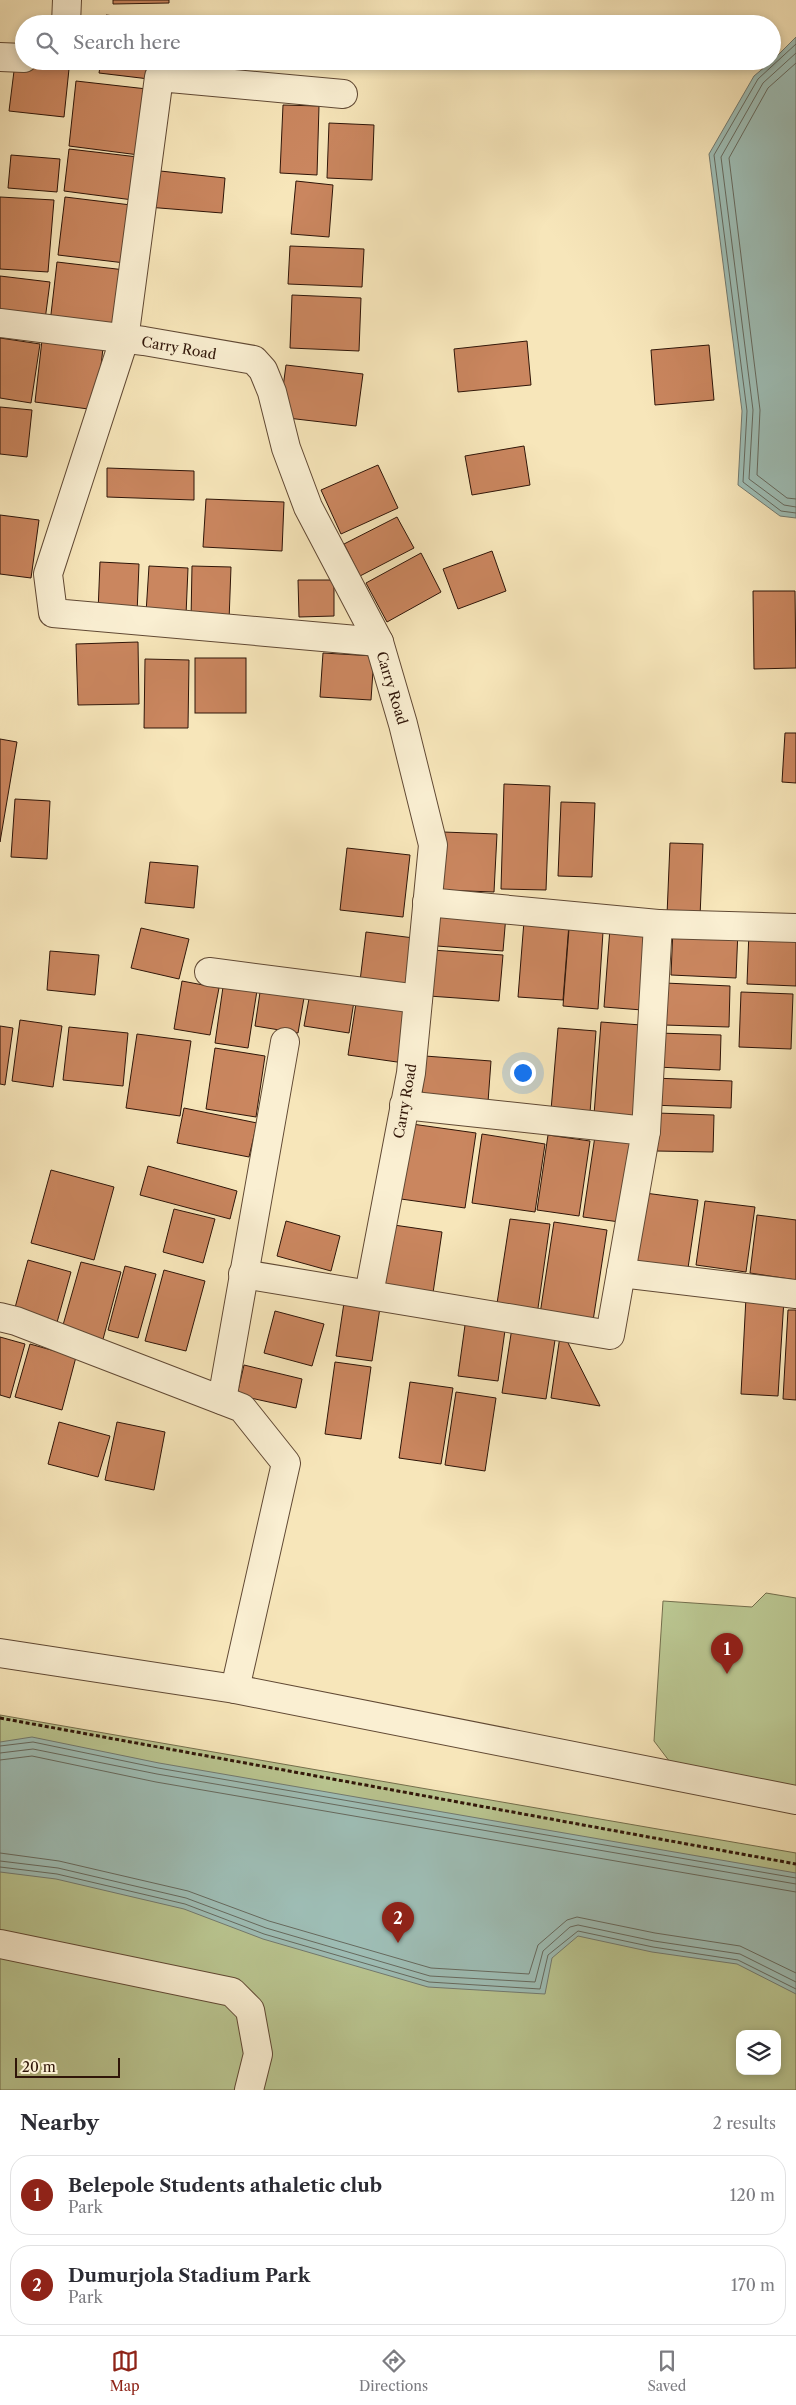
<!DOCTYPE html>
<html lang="en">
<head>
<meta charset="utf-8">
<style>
  :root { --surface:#fff; --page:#f7f7f7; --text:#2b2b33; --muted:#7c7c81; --line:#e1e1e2; --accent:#8f2418 }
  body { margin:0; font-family:"Libre Caslon Text",serif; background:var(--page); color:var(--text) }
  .controls { position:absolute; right:15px; bottom:15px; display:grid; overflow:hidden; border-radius:10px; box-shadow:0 2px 8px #0003 }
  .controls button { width:45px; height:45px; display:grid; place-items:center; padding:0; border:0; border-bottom:1px solid var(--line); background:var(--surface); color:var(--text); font:25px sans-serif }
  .scale { position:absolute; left:15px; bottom:12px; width:105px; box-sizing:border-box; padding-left:5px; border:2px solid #2f1508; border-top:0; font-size:14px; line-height:18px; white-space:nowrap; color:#2f1508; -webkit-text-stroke:4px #faefd2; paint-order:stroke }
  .you { position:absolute; left:522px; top:1072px; width:18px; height:18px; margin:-12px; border:4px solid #fff; border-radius:50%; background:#1a73e8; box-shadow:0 0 0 8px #1a73e833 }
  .badge { display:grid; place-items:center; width:32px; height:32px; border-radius:50%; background:var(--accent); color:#fff; font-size:16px; font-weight:700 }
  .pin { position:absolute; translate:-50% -41px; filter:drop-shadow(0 1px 2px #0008) }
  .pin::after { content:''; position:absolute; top:26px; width:18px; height:15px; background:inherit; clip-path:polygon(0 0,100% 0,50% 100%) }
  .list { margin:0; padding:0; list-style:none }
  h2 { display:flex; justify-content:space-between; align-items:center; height:65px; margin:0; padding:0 20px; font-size:21px }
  h2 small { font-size:16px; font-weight:400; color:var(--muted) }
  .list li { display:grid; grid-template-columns:32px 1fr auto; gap:15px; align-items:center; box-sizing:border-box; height:80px; margin:0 10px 10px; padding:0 10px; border:1px solid var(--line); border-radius:20px }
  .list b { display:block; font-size:19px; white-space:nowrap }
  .list p { margin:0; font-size:16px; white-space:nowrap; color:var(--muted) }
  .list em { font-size:16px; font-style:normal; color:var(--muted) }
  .icon { flex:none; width:28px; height:28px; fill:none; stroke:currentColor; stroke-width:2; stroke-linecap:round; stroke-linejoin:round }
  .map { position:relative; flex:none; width:796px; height:2090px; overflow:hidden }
  .search { position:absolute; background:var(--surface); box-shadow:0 2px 8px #0003; left:15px; right:15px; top:15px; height:55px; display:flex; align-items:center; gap:12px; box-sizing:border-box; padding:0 18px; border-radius:28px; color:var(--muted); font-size:19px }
  .sheet { height:245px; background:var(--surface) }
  nav { display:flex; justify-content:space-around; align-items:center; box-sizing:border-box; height:70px; border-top:1px solid var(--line); background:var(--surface); font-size:14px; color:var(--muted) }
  nav a { display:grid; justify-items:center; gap:2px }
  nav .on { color:var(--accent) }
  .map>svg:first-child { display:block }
  .green { fill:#bac691; stroke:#746e4c; fill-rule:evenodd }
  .water { fill:#9ebeb6; stroke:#727a70 }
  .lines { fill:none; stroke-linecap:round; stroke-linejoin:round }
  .shore { stroke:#666a5f; stroke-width:1 }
  .building { fill:#ca865f; stroke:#2f1508 }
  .minor-casing { stroke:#614934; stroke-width:30 }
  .path { stroke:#2f1508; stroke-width:3; stroke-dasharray:4 2.5; stroke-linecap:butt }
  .minor { stroke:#faefd2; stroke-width:28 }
  .labels { text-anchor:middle; stroke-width:4.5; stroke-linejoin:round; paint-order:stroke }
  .street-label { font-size:14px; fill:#2f1508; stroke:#faefd2 }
</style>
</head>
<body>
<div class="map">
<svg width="796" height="2090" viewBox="0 0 796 2090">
  <rect width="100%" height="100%" fill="#f7e6ba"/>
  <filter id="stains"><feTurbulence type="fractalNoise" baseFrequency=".004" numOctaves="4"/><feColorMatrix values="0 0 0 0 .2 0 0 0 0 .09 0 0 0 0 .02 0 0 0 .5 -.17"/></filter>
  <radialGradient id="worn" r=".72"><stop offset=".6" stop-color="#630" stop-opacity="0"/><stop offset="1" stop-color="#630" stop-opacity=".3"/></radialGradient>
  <!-- green -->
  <g class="green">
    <polygon points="766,1593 796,1598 796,1791 673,1766 654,1741 663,1601 752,1607"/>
    <path d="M0,1715L796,1853V2090H0ZM740,2034H777V2071H740Z"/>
  </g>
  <!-- water -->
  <g class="water">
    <polygon points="796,37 796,518 780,516 738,485 742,411 709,154 754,76 772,61"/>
    <polygon points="32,1737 159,1763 796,1873 796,1994 737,1964 652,1952 578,1936 552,1958 545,1994 428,1987 263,1939 184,1909 56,1879 0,1872 0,1742"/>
  </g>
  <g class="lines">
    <!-- shore -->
    <g class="shore">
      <polyline points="796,44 758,79 714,155 747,411 743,482 781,511 796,513"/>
      <polyline points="796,53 763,83 721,157 753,410 749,479 784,505 796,507"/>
      <polyline points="796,63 768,88 729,158 760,410 757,475 787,498 796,499"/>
      <polyline points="0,1746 33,1742 158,1768 796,1878"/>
      <polyline points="0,1753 33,1749 157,1774 796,1884"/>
      <polyline points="0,1760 32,1756 156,1782 796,1892"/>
      <polyline points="0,1853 59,1861 188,1891 269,1921 431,1968 529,1974 538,1945 567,1920 577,1917 655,1933 740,1946 796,1973"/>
      <polyline points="0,1861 58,1868 186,1898 266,1928 430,1976 535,1982 543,1951 570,1927 578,1925 654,1941 740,1954 796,1982"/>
      <polyline points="0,1867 57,1874 185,1904 264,1934 429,1982 540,1989 548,1955 578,1931 653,1947 738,1960 796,1989"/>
    </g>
  </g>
  <!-- building -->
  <g class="building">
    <polygon points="113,0 169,0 169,3 113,4"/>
    <polygon points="106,15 155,21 155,24 105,24"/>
    <polygon points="101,61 151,61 149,79 99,73"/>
    <polygon points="15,63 69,69 64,117 9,111"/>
    <polygon points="76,81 147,89 139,155 69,146"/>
    <polygon points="283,105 319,106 317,175 280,173"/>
    <polygon points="329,123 374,125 372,180 327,178"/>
    <polygon points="69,149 138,157 133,200 64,191"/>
    <polygon points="11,155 60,159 57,192 8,188"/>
    <polygon points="151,170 225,178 222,213 147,207"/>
    <polygon points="296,181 333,185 329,237 291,234"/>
    <polygon points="0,197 54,200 48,272 0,269"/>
    <polygon points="65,197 131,205 125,263 58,255"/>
    <polygon points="290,246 364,249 362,287 288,284"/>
    <polygon points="57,262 125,270 117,332 50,323"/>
    <polygon points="0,276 50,282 45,320 0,315"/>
    <polygon points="292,295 361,298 359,351 290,348"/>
    <polygon points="0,338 40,344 31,403 0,398"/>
    <polygon points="42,340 103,348 96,410 35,402"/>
    <polygon points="527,341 531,385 458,392 454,349"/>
    <polygon points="709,345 714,400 655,405 651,350"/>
    <polygon points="286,365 363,374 356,426 279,417"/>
    <polygon points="0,407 32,410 27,457 0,454"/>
    <polygon points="524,446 530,485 472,495 465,456"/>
    <polygon points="378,465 398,508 341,534 321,490"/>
    <polygon points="107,468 194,471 194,500 107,497"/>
    <polygon points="206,499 284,502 282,551 203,547"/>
    <polygon points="0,515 39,520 31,578 0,574"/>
    <polygon points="397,517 414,548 360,576 344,544"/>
    <polygon points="492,551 506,591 458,609 443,569"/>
    <polygon points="421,553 441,592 387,622 366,583"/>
    <polygon points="100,562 139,564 137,614 98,612"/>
    <polygon points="149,566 188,568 186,615 146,613"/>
    <polygon points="192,566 231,567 229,621 191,620"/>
    <polygon points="298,580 334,580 334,616 299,617"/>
    <polygon points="753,591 795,591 796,668 754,669"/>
    <polygon points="138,642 139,704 78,705 76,644"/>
    <polygon points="323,653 374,656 371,700 320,697"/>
    <rect x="195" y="658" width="51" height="55"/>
    <polygon points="145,659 189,660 188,728 144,728"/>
    <polygon points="785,733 796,733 796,783 782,782"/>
    <polygon points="0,739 17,742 0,842"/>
    <polygon points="504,784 550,786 546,890 501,889"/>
    <polygon points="15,799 50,801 47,859 11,857"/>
    <polygon points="561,802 595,803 592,877 558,876"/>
    <polygon points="443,832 497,834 494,892 440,890"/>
    <polygon points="670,843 703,844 700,917 667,915"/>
    <polygon points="347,848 410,855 403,917 340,910"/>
    <polygon points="150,862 198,866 194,908 145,903"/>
    <polygon points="440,910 506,915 503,951 437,946"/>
    <polygon points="524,921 569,924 563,1000 518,997"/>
    <polygon points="141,928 189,939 179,979 131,968"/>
    <polygon points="610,928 648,931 642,1010 604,1007"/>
    <polygon points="673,928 738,930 736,978 671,975"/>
    <polygon points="569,929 603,932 598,1009 563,1006"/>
    <polygon points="749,931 796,933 796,986 747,984"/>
    <polygon points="366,932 414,938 408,987 360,981"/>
    <polygon points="432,950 503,955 499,1001 429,996"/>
    <polygon points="50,951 99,955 95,995 47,990"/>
    <polygon points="262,979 306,986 298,1033 255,1026"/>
    <polygon points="224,980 258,984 248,1048 215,1043"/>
    <polygon points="182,981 219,988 210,1035 174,1029"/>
    <polygon points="665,983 730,986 729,1027 664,1025"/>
    <polygon points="311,988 355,995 349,1033 304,1026"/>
    <polygon points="741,992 793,994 791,1049 739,1047"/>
    <polygon points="357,997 413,1006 404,1063 348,1055"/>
    <polygon points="20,1020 62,1026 53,1087 12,1081"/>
    <polygon points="601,1022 641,1025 634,1117 594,1115"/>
    <polygon points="0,1026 13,1028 5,1085 0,1084"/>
    <polygon points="69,1027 128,1033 123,1086 63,1080"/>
    <polygon points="558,1028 596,1031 590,1113 551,1110"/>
    <polygon points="658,1033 721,1035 720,1070 657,1067"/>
    <polygon points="137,1034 191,1041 180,1116 126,1108"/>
    <polygon points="215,1048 265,1056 256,1117 206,1109"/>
    <polygon points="425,1056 491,1061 488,1102 422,1096"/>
    <polygon points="653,1078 732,1081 731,1108 651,1105"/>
    <polygon points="184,1108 257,1123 249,1157 177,1143"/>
    <polygon points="657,1113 714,1115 713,1152 656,1151"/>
    <polygon points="412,1124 476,1133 465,1208 401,1199"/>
    <polygon points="482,1134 545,1144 535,1212 472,1203"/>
    <polygon points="548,1135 590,1141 579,1216 537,1210"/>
    <polygon points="595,1136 639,1143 627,1223 583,1217"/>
    <polygon points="148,1166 237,1191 230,1219 140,1195"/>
    <polygon points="51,1170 114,1187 94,1260 31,1243"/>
    <polygon points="645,1193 698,1200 687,1275 635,1268"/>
    <polygon points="705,1201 755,1207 746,1272 696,1265"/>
    <polygon points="174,1209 215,1219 203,1263 163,1252"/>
    <polygon points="757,1215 796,1220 796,1280 750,1273"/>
    <polygon points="510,1219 550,1224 537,1315 496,1310"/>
    <polygon points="286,1221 340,1236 331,1271 277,1256"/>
    <polygon points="554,1222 607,1230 593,1321 540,1314"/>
    <polygon points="387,1224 442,1232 433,1293 378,1285"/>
    <polygon points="28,1260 71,1272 56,1326 13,1315"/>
    <polygon points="81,1262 121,1272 102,1343 61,1332"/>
    <polygon points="125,1266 156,1274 138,1338 108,1330"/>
    <polygon points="164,1270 205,1281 186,1351 145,1341"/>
    <polygon points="345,1296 381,1301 372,1361 336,1356"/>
    <polygon points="746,1297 784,1299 778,1396 741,1394"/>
    <polygon points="788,1310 796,1310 796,1400 783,1399"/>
    <polygon points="275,1311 324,1324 312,1366 264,1353"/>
    <polygon points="466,1318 506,1323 498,1381 458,1376"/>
    <polygon points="513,1321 557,1327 546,1399 502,1393"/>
    <polygon points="561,1329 600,1406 551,1398"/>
    <polygon points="0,1337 25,1344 10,1398 0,1395"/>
    <polygon points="30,1344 76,1357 62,1410 15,1397"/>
    <polygon points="335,1362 371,1367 361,1439 325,1434"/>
    <polygon points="244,1365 302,1379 296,1408 237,1395"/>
    <polygon points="410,1382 453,1388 441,1464 399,1458"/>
    <polygon points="456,1392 496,1398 485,1471 445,1465"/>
    <polygon points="59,1422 110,1436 98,1477 48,1464"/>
    <polygon points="117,1422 165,1432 154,1490 105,1480"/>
  </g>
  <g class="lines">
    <!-- minor casing -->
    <g class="minor-casing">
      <g id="minor">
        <polyline points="66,24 67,0"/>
        <polyline points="0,57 24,58"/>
        <polyline points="343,94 159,77 124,340 48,574 53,613 379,642"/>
        <polyline points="0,323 144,341 254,360 263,370 272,392 286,448 308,507 379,642 403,724 433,845 411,1073 369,1294"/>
        <polyline points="427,902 658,924 646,1131"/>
        <polyline points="658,924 796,928"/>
        <polyline points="209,972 418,999"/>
        <polyline points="621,1273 796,1294"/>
        <polyline points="243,1274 610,1335 646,1131 404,1105"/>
        <polyline points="0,1317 16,1321 242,1408 286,1463 235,1689"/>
        <polyline points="222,1400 285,1042"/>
        <polyline points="0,1653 235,1689 796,1800"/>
        <polyline points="0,1944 232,1992 250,2010 258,2054 249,2090"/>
      </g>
    </g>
    <!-- path -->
    <polyline class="path" points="0,1718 796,1864"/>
    <!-- minor -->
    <use href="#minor" class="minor"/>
  </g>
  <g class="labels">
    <!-- street labels -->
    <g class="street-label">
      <text transform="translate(179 348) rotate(10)" y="5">Carry Road</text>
      <text transform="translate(392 688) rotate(73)" y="5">Carry Road</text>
      <text transform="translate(405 1101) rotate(-80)" y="5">Carry Road</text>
    </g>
  </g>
  <rect width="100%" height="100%" filter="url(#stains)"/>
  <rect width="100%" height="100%" fill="url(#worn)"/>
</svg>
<div class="controls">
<button><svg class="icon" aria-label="layers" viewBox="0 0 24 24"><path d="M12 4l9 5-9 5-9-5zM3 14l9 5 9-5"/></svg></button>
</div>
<div class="scale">20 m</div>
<div class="you"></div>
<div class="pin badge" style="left:727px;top:1674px">1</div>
<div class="pin badge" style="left:398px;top:1943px">2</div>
<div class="search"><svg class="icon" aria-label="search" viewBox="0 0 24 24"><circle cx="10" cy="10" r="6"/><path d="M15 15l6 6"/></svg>Search here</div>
</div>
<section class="sheet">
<h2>Nearby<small>2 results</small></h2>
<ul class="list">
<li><span class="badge">1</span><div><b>Belepole Students athaletic club</b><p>Park</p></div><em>120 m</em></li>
<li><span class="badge">2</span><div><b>Dumurjola Stadium Park</b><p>Park</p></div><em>170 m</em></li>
</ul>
</section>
<nav>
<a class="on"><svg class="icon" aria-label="map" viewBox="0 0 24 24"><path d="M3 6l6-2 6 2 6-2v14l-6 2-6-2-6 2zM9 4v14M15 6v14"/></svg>Map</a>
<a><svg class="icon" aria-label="directions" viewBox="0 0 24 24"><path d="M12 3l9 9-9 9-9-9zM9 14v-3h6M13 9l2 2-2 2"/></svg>Directions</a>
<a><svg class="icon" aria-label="saved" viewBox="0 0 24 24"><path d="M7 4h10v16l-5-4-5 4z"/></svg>Saved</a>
</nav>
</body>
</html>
